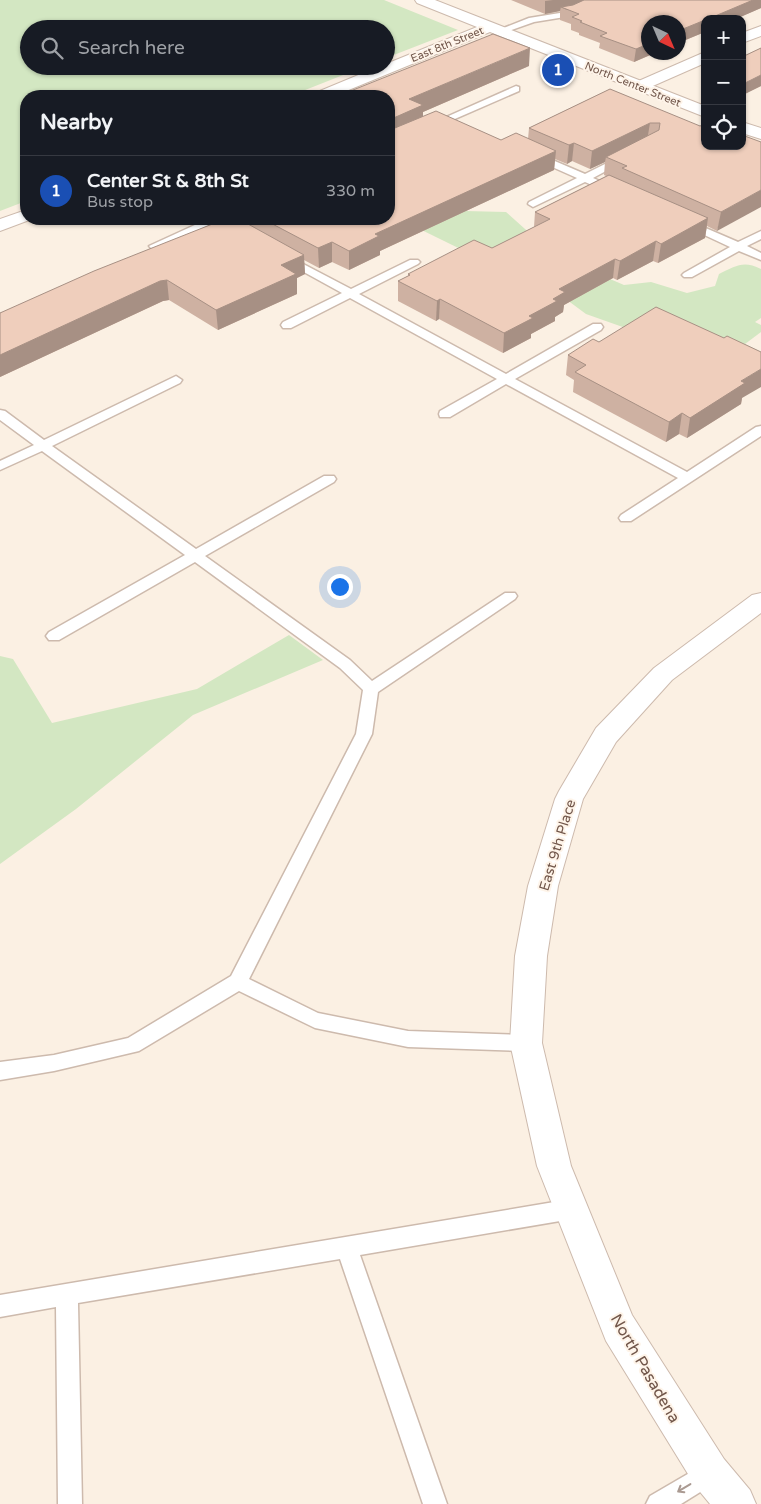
<!DOCTYPE html>
<html lang="en">
<head>
<meta charset="utf-8">
<style>
  :root { --surface:#171b24; --page:#242831; --text:#f1f3f6; --muted:#9ea1a6; --line:#363941; --accent:#7c3aed }
  body { margin:0; font-family:"Varela Round",sans-serif; background:var(--page); color:var(--text) }
  .controls { position:absolute; right:15px; top:15px; display:grid; overflow:hidden; border-radius:10px; box-shadow:0 1px 4px #0004 }
  .controls button { width:45px; height:45px; display:grid; place-items:center; padding:0; border:0; border-bottom:1px solid var(--line); background:var(--surface); color:var(--text); font:25px sans-serif }
  .compass { position:absolute; left:641px; top:15px; width:45px; height:45px; border-radius:50%; background:var(--surface); box-shadow:0 1px 4px #0004; rotate:136deg }
  .you { position:absolute; left:339px; top:586px; width:18px; height:18px; margin:-12px; border:4px solid #fff; border-radius:50%; background:#1a73e8; box-shadow:0 0 0 8px #1a73e833 }
  .badge { display:grid; place-items:center; width:32px; height:32px; border-radius:50%; background:var(--accent); color:#fff; font-size:16px; font-weight:700 }
  .pin { position:absolute; translate:-50% -50%; border:2px solid #fff; box-shadow:0 1px 5px #0006 }
  .list { margin:0; padding:0; list-style:none }
  h2 { display:flex; justify-content:space-between; align-items:center; height:65px; margin:0; padding:0 20px; font-size:21px }
  h2 small { font-size:16px; font-weight:400; color:var(--muted) }
  .list li { display:grid; grid-template-columns:32px 1fr auto; gap:15px; align-items:center; box-sizing:border-box; height:70px; padding:0 20px; border-top:1px solid var(--line) }
  .list b { display:block; font-size:19px; white-space:nowrap }
  .list p { margin:0; font-size:16px; white-space:nowrap; color:var(--muted) }
  .list em { font-size:16px; font-style:normal; color:var(--muted) }
  .icon { flex:none; width:28px; height:28px; fill:none; stroke:currentColor; stroke-width:2; stroke-linecap:round; stroke-linejoin:round }
  .map { position:relative; flex:none; width:761px; height:1504px; overflow:hidden }
  .search { position:absolute; background:var(--surface); box-shadow:0 1px 4px #0004; left:20px; top:20px; width:375px; height:55px; display:flex; align-items:center; gap:12px; box-sizing:border-box; padding:0 18px; border-radius:28px; color:var(--muted); font-size:19px }
  .panel { position:absolute; background:var(--surface); box-shadow:0 1px 4px #0004; left:20px; top:90px; width:375px; height:135px; border-radius:20px }
  .map>svg:first-child { display:block }
  .green { fill:#d3e7c2 }
  .lines { fill:none; stroke-linecap:round; stroke-linejoin:round }
  .service-casing { stroke:#cdbaad; stroke-width:3 }
  .minor-casing { stroke:#cdbaad; stroke-width:2 }
  .tertiary-casing { stroke:#cdbaad; stroke-width:2 }
  .service { fill:#fff; fill-rule:evenodd }
  .minor { fill:#fff; fill-rule:evenodd }
  .tertiary { fill:#fff; fill-rule:evenodd }
  .wall { fill:#ceb1a2 }
  .shaded-wall { fill:#a79084 }
  .building { fill:#efcebc; stroke:#a79084 }
  .oneway { stroke:#aa9a92 }
  .labels { text-anchor:middle; stroke-width:4; stroke-linejoin:round; paint-order:stroke }
  .far-street-label { font-size:11px; fill:#71564a; stroke:#fef4e9 }
  .street-label { font-size:14px; fill:#71564a; stroke:#fef4e9 }
  .near-street-label { font-size:16px; fill:#71564a; stroke:#fef4e9 }
</style>
</head>
<body>
<div class="map">
<svg width="761" height="1504" viewBox="0 0 761 1504">
  <rect width="100%" height="100%" fill="#fbf0e3"/>
  <!-- green -->
  <g class="green">
    <polygon points="0,0 384,0 458,30 386,58 386,29 29,29 29,66 366,66 290,96 26,96 26,201 0,211"/>
    <path d="M389,175L465,211L506,212L554,255L624,285L651,282L687,293L715,286L719,274C736,266 743,260 761,269V318L755,322L761,325V332L745,344L761,352V376L586,314L563,297L544,290L389,214Z"/>
    <polygon points="289,635 323,660 193,715 76,809 0,864 0,656 13,659 52,723 197,689"/>
  </g>
  <g class="lines">
    <!-- service casing -->
    <g class="service-casing">
      <g id="service">
        <polygon points="593,0 604,0 571,16 534,22 500,34 496,31 529,18 566,12"/>
        <polygon points="516,86 519,87 519,91 434,128 431,129 426,126"/>
        <polygon points="536,153 585,174 621,156 625,155 630,158 593,178 618,189 619,191 618,193 610,193 585,182 533,207 528,204 529,202 577,178 532,158 532,154"/>
        <polygon points="208,219 222,219 159,248 151,248 149,246"/>
        <polygon points="687,220 738,242 761,231 761,239 747,246 761,253 761,260 739,251 692,277 684,277 682,275 684,273 730,247 683,225 682,223 683,221"/>
        <polygon points="286,255 351,289 410,260 418,260 420,262 418,264 359,294 506,374 593,324 601,324 603,327 601,330 515,379 687,472 756,427 761,426 761,436 631,521 621,521 619,518 621,515 678,478 506,384 450,417 440,417 439,414 440,411 497,379 350,298 291,328 283,328 281,325 283,322 342,293 282,260 280,258"/>
        <polygon points="176,376 182,380 180,383 52,446 196,549 324,476 334,476 336,479 334,482 205,556 350,660 372,681 505,593 515,593 517,596 515,599 378,692 372,734 249,979 318,1013 408,1031 526,1035 533,1037 536,1043 533,1049 526,1051 408,1047 315,1028 239,991 139,1051 54,1071 0,1080 0,1062 54,1055 128,1038 231,976 356,734 363,690 340,668 195,562 59,640 49,640 46,636 49,632 185,555 42,451 0,470 0,461 34,445 0,420 0,410 5,411 44,440"/>
        <polygon points="572,1199 579,1202 582,1209 579,1216 572,1219 360,1255 447,1504 423,1504 340,1259 78,1303 82,1504 58,1504 56,1307 0,1317 0,1295"/>
        <polygon points="710,1461 718,1465 722,1473 718,1481 681,1504 646,1504 650,1496"/>
      </g>
    </g>
    <!-- minor casing -->
    <g class="minor-casing">
      <g id="minor">
        <polygon points="761,26 761,36 742,43 742,33"/>
        <polygon points="705,52 705,63 646,89 634,89 632,86 634,83"/>
        <polygon points="761,593 761,613 672,680 616,742 583,799 558,886 547,956 542,1043 571,1166 632,1315 724,1459 750,1490 756,1504 710,1504 696,1487 606,1341 537,1166 510,1043 515,956 528,886 555,799 559,791 596,728 654,668 752,595"/>
      </g>
    </g>
    <!-- tertiary casing -->
    <g class="tertiary-casing">
      <g id="tertiary">
        <polygon points="415,0 435,0 705,106 705,117 490,32 334,96 313,96 315,93 380,66 386,66 386,64 477,27 417,3"/>
        <polygon points="742,122 761,128 761,139 742,133"/>
        <polygon points="26,210 26,219 32,219 0,231 0,219"/>
      </g>
    </g>
    <!-- service -->
    <use href="#service" class="service"/>
    <!-- minor -->
    <use href="#minor" class="minor"/>
    <!-- tertiary -->
    <use href="#tertiary" class="tertiary"/>
  </g>
  <!-- wall -->
  <g class="wall">
    <polygon points="511,0 761,0 761,8 634,62 599,48 600,43 579,35 579,33 571,30 571,24 560,20 560,11 545,14"/>
    <polygon points="761,48 761,86 742,95 742,57"/>
    <polygon points="529,66 423,112 423,117 501,140 528,139 529,128 610,89 742,146 717,231 707,226 705,238 658,263 653,261 617,280 613,278 564,305 563,312 555,317 555,321 531,334 531,338 503,353 439,319 436,321 398,301 398,281 408,276 408,274 492,248 534,227 535,212 606,176 604,175 605,162 590,169 572,161 567,164 555,159 554,170 380,251 380,255 349,270 332,262 319,268 304,260 305,274 297,278 297,294 218,330 169,300 163,301 0,377 0,313 247,223 247,219 389,219 389,96"/>
    <polygon points="599,342 742,398 741,404 687,438 679,434 666,442 573,392 574,380 566,375 568,355"/>
  </g>
  <!-- shaded-wall -->
  <g class="shaded-wall">
    <polygon points="553,0 588,0 567,10 561,7 560,11 545,14 545,1"/>
    <polygon points="753,0 761,0 761,8 736,19 708,19"/>
    <polygon points="705,20 705,32 678,43 678,31"/>
    <polygon points="648,44 648,52 657,52 634,62 636,49"/>
    <polygon points="530,48 529,66 423,112 423,124 389,138 389,120 409,99"/>
    <polygon points="761,75 761,86 743,95 745,83"/>
    <polygon points="650,123 647,141 606,157 605,162 590,169 592,151"/>
    <polygon points="574,143 572,161 567,164 569,145"/>
    <polygon points="556,151 554,170 380,251 380,255 349,270 349,251 375,234"/>
    <polygon points="761,190 761,207 717,231 721,212"/>
    <polygon points="708,218 705,238 658,263 661,244"/>
    <polygon points="656,241 653,261 617,280 620,261"/>
    <polygon points="332,242 332,262 319,268 318,248"/>
    <polygon points="304,255 305,274 297,278 297,294 218,330 216,310 281,265"/>
    <polygon points="615,259 613,278 564,305 563,312 555,317 555,321 531,334 531,338 503,353 504,333 553,299 559,289"/>
    <polygon points="167,280 169,300 163,301 0,377 0,355 160,281"/>
    <polygon points="440,299 439,319 436,321 437,301"/>
    <polygon points="761,369 761,387 742,398 741,404 687,438 690,418 741,381"/>
    <polygon points="682,413 679,434 666,442 669,422"/>
  </g>
  <!-- building -->
  <g class="building">
    <polygon points="584,0 753,0 708,19 705,19 705,20 678,31 678,22 648,22 648,44 636,49 600,36 607,33 580,22 582,21 572,17 579,14 561,7 573,5"/>
    <polygon points="493,34 530,48 409,99 423,105 389,120 389,96 338,96"/>
    <polygon points="761,48 761,75 745,83 742,82 742,57"/>
    <polygon points="610,89 700,126 703,125 705,125 705,146 742,146 742,135 761,142 761,190 721,212 622,168 627,166 606,157 659,130 660,123 650,123 592,151 574,143 569,145 529,128"/>
    <polygon points="436,111 501,140 516,133 556,151 375,234 379,236 349,251 332,242 318,248 263,219 389,219 389,151 394,148 389,146 389,130 390,130"/>
    <polygon points="609,175 708,218 661,244 656,241 620,261 615,259 559,289 565,292 553,299 557,301 529,316 533,318 504,333 440,299 437,301 398,281 410,275 408,274 474,240 492,248 550,219 535,212"/>
    <polygon points="225,219 239,219 304,255 281,265 296,274 216,310 167,280 160,281 0,355 0,313 94,271"/>
    <polygon points="656,307 724,338 727,336 761,352 761,369 741,381 745,383 690,418 682,413 669,422 575,372 586,365 568,355 593,339 599,342"/>
  </g>
  <!-- one-way arrows -->
  <defs><path id="oneway-shaft" d="M-6 0H5M1.5-3L5.5 0L1.5 3" fill="none" stroke-width="1.6" stroke-linecap="round" stroke-linejoin="round" transform="scale(1.25)"/></defs>
  <use class="oneway" href="#oneway-shaft" transform="translate(684 1488) rotate(149)"/>
  <g class="labels">
    <!-- far-street labels -->
    <g class="far-street-label">
      <text transform="translate(447 44) rotate(-22)" y="4">East 8th Street</text>
      <text transform="translate(633 84) rotate(22)" y="4">North Center Street</text>
    </g>
    <!-- street labels -->
    <g class="street-label">
      <text transform="translate(557 845) rotate(-73)" y="5">East 9th Place</text>
    </g>
    <!-- near-street labels -->
    <g class="near-street-label">
      <text transform="translate(646 1368) rotate(60)" y="6">North Pasadena</text>
    </g>
  </g>
</svg>
<div class="controls">
<button>+</button>
<button>−</button>
<button><svg class="icon" aria-label="locate" viewBox="0 0 24 24"><circle cx="12" cy="12" r="6"/><path d="M12 2v4M12 18v4M2 12h4M18 12h4"/></svg></button>
</div>
<svg class="compass" viewBox="-18 -18 36 36"><path d="M0-13l5 13h-10z" fill="#e53935"/><path d="M0 13l5-13h-10z" fill="#9ea1a6"/></svg>
<div class="you"></div>
<div class="pin badge" style="left:558px;top:70px;background:#1a4fb4">1</div>
<div class="search"><svg class="icon" aria-label="search" viewBox="0 0 24 24"><circle cx="10" cy="10" r="6"/><path d="M15 15l6 6"/></svg>Search here</div>
<section class="panel">
<h2>Nearby<small></small></h2>
<ul class="list">
<li><span class="badge" style="background:#1a4fb4">1</span><div><b>Center St &amp; 8th St</b><p>Bus stop</p></div><em>330 m</em></li>
</ul>
</section>
</div>
</body>
</html>
